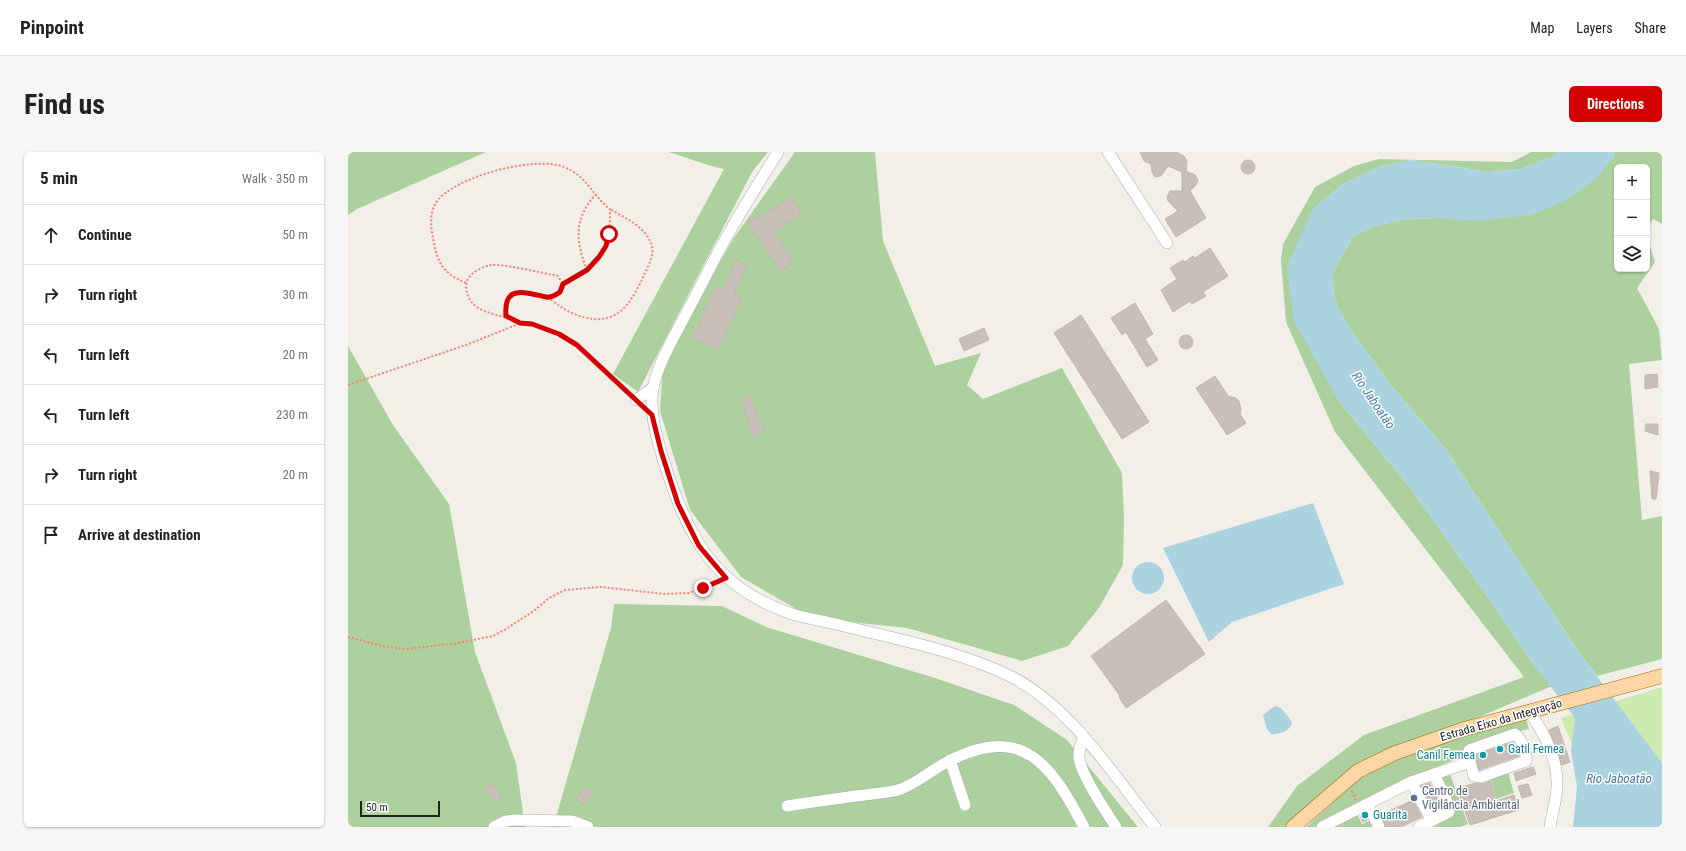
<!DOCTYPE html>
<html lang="en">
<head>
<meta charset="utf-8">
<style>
  :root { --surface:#fff; --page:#f6f6f6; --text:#222; --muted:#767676; --line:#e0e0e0; --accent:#d40000 }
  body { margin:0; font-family:"Roboto Condensed",sans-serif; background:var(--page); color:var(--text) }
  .controls { position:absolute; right:12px; top:12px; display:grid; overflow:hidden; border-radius:6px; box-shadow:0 1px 3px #0004 }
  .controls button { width:36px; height:36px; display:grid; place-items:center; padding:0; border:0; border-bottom:1px solid var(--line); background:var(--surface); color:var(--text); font:20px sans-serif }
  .scale { position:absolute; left:12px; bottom:10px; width:80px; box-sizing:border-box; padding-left:4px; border:2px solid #222; border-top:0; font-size:11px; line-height:14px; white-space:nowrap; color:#222; -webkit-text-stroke:3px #fff; paint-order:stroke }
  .stop { position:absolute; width:12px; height:12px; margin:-9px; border:3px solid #d40000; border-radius:50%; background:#fff }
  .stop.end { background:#d40000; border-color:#fff; box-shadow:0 1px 4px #0008 }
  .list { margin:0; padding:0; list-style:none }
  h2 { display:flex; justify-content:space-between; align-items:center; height:52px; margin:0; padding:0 16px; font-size:17px }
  h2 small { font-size:13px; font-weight:400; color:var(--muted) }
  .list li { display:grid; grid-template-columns:26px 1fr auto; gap:12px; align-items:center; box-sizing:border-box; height:60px; padding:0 16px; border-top:1px solid var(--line) }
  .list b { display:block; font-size:15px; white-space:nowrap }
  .list em { font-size:13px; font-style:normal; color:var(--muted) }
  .icon { flex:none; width:22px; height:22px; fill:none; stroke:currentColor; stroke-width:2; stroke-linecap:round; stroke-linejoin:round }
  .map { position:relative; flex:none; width:1314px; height:675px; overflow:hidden; border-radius:6px }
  header { display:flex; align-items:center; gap:24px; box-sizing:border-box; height:56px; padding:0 20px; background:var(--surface); border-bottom:1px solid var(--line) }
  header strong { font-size:19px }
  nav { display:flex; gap:22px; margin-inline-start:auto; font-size:14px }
  .intro { display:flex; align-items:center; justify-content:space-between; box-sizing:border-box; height:96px; padding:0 24px }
  h1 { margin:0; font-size:28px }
  .button { padding:10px 18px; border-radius:6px; background:var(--accent); color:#fff; font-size:14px; font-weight:700 }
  main { display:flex; gap:24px; padding:0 24px }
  aside { flex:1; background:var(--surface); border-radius:6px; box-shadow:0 1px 3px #0004 }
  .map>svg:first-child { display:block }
  .grass { fill:#cdebb0 }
  .forest { fill:#add19e }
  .water { fill:#aad3df }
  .building { fill:#c7bfb8; stroke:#c4b6ab }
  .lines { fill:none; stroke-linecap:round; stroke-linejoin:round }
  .minor-casing { stroke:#a9a9a9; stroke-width:12 }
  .major-casing { stroke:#a06b00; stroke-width:15 }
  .path { stroke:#fa8072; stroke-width:2; stroke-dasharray:2 2; stroke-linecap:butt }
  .minor { stroke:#fff; stroke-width:11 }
  .major { stroke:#fcd6a4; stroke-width:14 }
  .route { stroke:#d40000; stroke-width:5 }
  .culture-dot { fill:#0f9aa8; stroke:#fff; stroke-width:1.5 }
  .service-dot { fill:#5c6f8a; stroke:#fff; stroke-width:1.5 }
  .labels { text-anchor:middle; stroke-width:3; stroke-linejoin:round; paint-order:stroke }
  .street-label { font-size:12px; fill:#222; stroke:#fff }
  .culture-label { font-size:12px; fill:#0d838f; stroke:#fff; text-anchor:start }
  .service-label { font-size:12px; fill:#4e5e75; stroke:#fff; text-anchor:start }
  .water-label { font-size:13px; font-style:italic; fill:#4a7aab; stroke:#fff }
</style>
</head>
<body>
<header>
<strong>Pinpoint</strong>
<nav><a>Map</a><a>Layers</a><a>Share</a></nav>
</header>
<div class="intro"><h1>Find us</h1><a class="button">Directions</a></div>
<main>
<aside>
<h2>5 min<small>Walk · 350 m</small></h2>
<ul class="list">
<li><svg class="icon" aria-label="ahead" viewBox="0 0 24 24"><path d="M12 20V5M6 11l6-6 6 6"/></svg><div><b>Continue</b></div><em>50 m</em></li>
<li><svg class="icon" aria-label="right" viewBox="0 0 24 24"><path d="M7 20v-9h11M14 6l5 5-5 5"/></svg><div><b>Turn right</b></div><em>30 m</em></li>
<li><svg class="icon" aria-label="left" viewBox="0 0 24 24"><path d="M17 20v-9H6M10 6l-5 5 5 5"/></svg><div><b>Turn left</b></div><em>20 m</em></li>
<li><svg class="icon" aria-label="left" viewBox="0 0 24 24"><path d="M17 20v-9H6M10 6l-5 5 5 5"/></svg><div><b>Turn left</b></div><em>230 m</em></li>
<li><svg class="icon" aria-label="right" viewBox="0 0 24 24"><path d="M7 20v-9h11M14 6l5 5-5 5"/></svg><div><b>Turn right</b></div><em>20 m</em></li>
<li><svg class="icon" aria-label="arrive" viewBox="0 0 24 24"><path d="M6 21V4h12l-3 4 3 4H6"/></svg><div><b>Arrive at destination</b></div></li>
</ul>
</aside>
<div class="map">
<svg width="1314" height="675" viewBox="0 0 1314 675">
  <rect width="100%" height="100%" fill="#f2efe9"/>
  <!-- grass -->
  <polygon class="grass" points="1314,535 1314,675 1259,675 1213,566"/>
  <!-- forest -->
  <g class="forest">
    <polygon points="0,0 138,0 9,57 0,63"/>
    <polygon points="321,0 420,0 404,20 290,240 265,222 376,17 363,14"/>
    <polygon points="447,0 527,0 535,89 587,214 633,201 619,233 635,247 714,216 774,321 776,365 775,413 751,456 720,494 674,509 559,476 464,466 393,425 342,358 312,259 315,210 385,87"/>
    <polygon points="1183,0 1211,0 1206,4 1172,17 1140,20 1063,8 1033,14 995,32 964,58 990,248 1064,338 1139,444 1183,509 1204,534 1028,609 951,675 920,675 949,634 1016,583 1176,525 987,280 938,170 933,108 935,92 967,35 1006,14 1031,7 1164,10"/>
    <polygon points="1266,0 1314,0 1314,72 1305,67 1299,76 1299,15 1269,15 1269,117 1299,117 1299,85 1307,110 1289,136 1311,177 1314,208 1281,212 1294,368 1314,364 1314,507 1249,524 1230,499 1097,296 1047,238 1007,184 991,158 986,143 984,122 1005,84 1027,74 1052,68 1086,66 1265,6"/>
    <polygon points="0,194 45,273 101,352 127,500 168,611 177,675 0,675"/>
    <polygon points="266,452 374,454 418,475 587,526 666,553 719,588 790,675 205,675 263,476"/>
    <polygon points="1177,564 1181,577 1131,590 1116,596 1118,603 1066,624 969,675 958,675 1011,627 1051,606 1072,597"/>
    <polygon points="1160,620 1166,641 1148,647 1142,626"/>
    <polygon points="1102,622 1120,672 1112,675 1073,675 1104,661 1089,626"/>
    <polygon points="1009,662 1014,672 1023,668 1027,675 984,675"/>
  </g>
  <!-- water -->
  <g class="water">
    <polygon points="1211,0 1266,0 1265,6 1249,26 1219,48 1183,63 1127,69 1086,66 1052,68 1027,74 1005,84 984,122 986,143 991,158 1007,184 1047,238 1097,296 1230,499 1314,611 1314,675 1225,675 1229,634 1223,599 1227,566 1183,509 1139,444 1064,338 990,248 946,169 939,115 964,58 995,32 1033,14 1063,8 1140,20 1172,17 1206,4"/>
    <polygon points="965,351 996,432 884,470 861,490 815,396"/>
    <circle cx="800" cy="426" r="16"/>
    <path d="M927,554L933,556L944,570C942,580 932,582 923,582L919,577L915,563Z"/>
  </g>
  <!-- building -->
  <g class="building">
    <polygon points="792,0 828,0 836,4 839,9 838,19 847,23 850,28 848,33 842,39 858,66 828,85 817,67 830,59 820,49 819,45 822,39 834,39 834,20 820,14 813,24 807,25 804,20 803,12 796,9"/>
    <circle cx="900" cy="15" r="7"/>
    <polygon points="443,45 454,62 426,80 445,111 432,119 400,70 408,64 410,67"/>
    <polygon points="862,96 880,124 855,140 858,144 844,152 842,149 825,160 813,138 829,127 822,116 835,108 837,110 845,104 847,106"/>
    <polygon points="388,108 399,113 386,141 394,145 370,198 345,186 368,135 374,138"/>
    <polygon points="787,151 805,182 797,187 810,208 799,215 778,180 774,183 763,166"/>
    <polygon points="733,163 801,270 774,287 706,181"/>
    <polygon points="636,176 641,188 616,199 611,187"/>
    <circle cx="838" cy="190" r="7"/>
    <polygon points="1309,222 1310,235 1297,237 1297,223"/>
    <polygon points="867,224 880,244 888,246 891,249 893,257 892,262 898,271 879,283 848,236"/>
    <polygon points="403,244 416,280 405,284 393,248"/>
    <polygon points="1298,272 1310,272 1310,283 1297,279"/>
    <polygon points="1302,319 1311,321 1308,347 1304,347"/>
    <polygon points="818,448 857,502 778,556 771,545 772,544 743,504"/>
    <polygon points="1210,574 1222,610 1214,613 1201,578"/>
    <polygon points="1165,590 1171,604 1131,618 1127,603"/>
    <polygon points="1185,615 1188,622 1168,629 1166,621"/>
    <polygon points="1142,629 1148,649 1166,643 1170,658 1122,673 1109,637 1127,631 1135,632"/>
    <polygon points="143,631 154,644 149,650 136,638"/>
    <polygon points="1082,631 1093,655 1086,658 1073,634"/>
    <polygon points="1180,632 1184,643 1174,646 1170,634"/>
    <polygon points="237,635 247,640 236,652 228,648"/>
    <polygon points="1065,648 1074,665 1053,675 1038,675 1033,663"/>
    <polygon points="1016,662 1019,668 1015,670 1012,664"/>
  </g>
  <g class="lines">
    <!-- minor casing -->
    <g class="minor-casing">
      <g id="minor">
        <path d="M430,0C415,24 400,48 386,72C369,100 355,131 339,160C328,182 309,212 305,237C301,261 309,287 316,310C340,385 365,435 444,462C458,466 474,469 488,472C547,487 609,498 664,525C723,555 766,624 807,675"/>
        <polyline points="760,0 819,91"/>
        <polyline points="288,248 305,236"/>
        <path d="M1181,559C1195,579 1210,607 1209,633C1209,647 1204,661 1202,675"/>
        <path d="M1167,582C1173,586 1179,601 1178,609L1133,625L1126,624L1120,603L1121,598Z"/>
        <path d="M736,585C733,592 730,599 731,606C733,623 758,660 768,675"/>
        <polyline points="602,608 617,653"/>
        <polyline points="1063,630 1084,669"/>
        <polyline points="1019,652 1031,675"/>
        <path d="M439,654C465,650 491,646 517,643C528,641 540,641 550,638C569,632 584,617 601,609C676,571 703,613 736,675"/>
        <polyline points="146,675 158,669 167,668 224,669 240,675"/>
        <polyline points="974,675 1063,630 1122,610"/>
        <polyline points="1071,675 1101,660 1098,647 1086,622"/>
      </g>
    </g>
    <!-- major casing -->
    <g class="major-casing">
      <polyline id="major" points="945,675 1010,619 1047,601 1116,577 1314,524"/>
    </g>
    <!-- path -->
    <g class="path">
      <path d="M239,118C227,88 226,68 247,43"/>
      <path d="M118,131C97,122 90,113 86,91C83,78 81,64 87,52C103,25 188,3 216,15C240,25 243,42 262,57C262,65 262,73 261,81C258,105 235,123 215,132"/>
      <path d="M200,145C220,163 255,179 277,155C286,145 292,132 297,121C302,110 308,100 302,89C295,73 276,66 262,57"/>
      <path d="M158,165V150L160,145C178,134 203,155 215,136V132L210,124C194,121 158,112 143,113C133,115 117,123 118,135C119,144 122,150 130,156C140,162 160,165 173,171"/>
      <polyline points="0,233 118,193 173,171 184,172 211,183 229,193 280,241"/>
      <polyline points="0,485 39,495 59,497 110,491 145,484 158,477 187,458 201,446 217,438 253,435 317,442 341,441 369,430"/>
      <polyline points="1004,639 1008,648"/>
    </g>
    <!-- minor -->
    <use href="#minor" class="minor"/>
    <!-- major -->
    <use href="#major" class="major"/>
  </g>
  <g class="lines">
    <!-- route -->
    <path class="route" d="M261,82L258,94L251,105L239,118L215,132L212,140C209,142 205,145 201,145C197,146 192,143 189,143C167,137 156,140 158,164L172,171L184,172L211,182L229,193L304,263L313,299L330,352L351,394L378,426L355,436"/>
  </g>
  <!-- markers -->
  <g class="culture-dot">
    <circle cx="1152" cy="597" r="4"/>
    <circle cx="1135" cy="603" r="4"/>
    <circle cx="1017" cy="663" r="4"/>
  </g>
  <circle class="service-dot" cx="1066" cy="646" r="4"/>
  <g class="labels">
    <!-- street labels -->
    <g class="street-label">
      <text transform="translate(1153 568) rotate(-16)" y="4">Estrada Eixo da Integração</text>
    </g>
    <!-- culture labels -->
    <g class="culture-label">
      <text x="1160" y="601">Gatil Femea</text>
      <text x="1127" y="607" text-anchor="end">Canil Femea</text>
      <text x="1025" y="667">Guarita</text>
    </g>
    <!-- service labels -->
    <g class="service-label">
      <text x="1074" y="643">Centro de<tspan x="1074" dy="14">Vigilância Ambiental</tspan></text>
    </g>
    <!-- water labels -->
    <g class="water-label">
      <text transform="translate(1026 248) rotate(56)" y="5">Rio Jaboatão</text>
      <text x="1271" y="631">Rio Jaboatão</text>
    </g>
  </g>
</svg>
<div class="controls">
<button>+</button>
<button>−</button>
<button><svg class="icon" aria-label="layers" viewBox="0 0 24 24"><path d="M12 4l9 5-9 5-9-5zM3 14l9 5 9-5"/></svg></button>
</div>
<div class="scale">50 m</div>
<div class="stop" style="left:261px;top:82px"></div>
<div class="stop end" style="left:355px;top:436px"></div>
</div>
</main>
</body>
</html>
